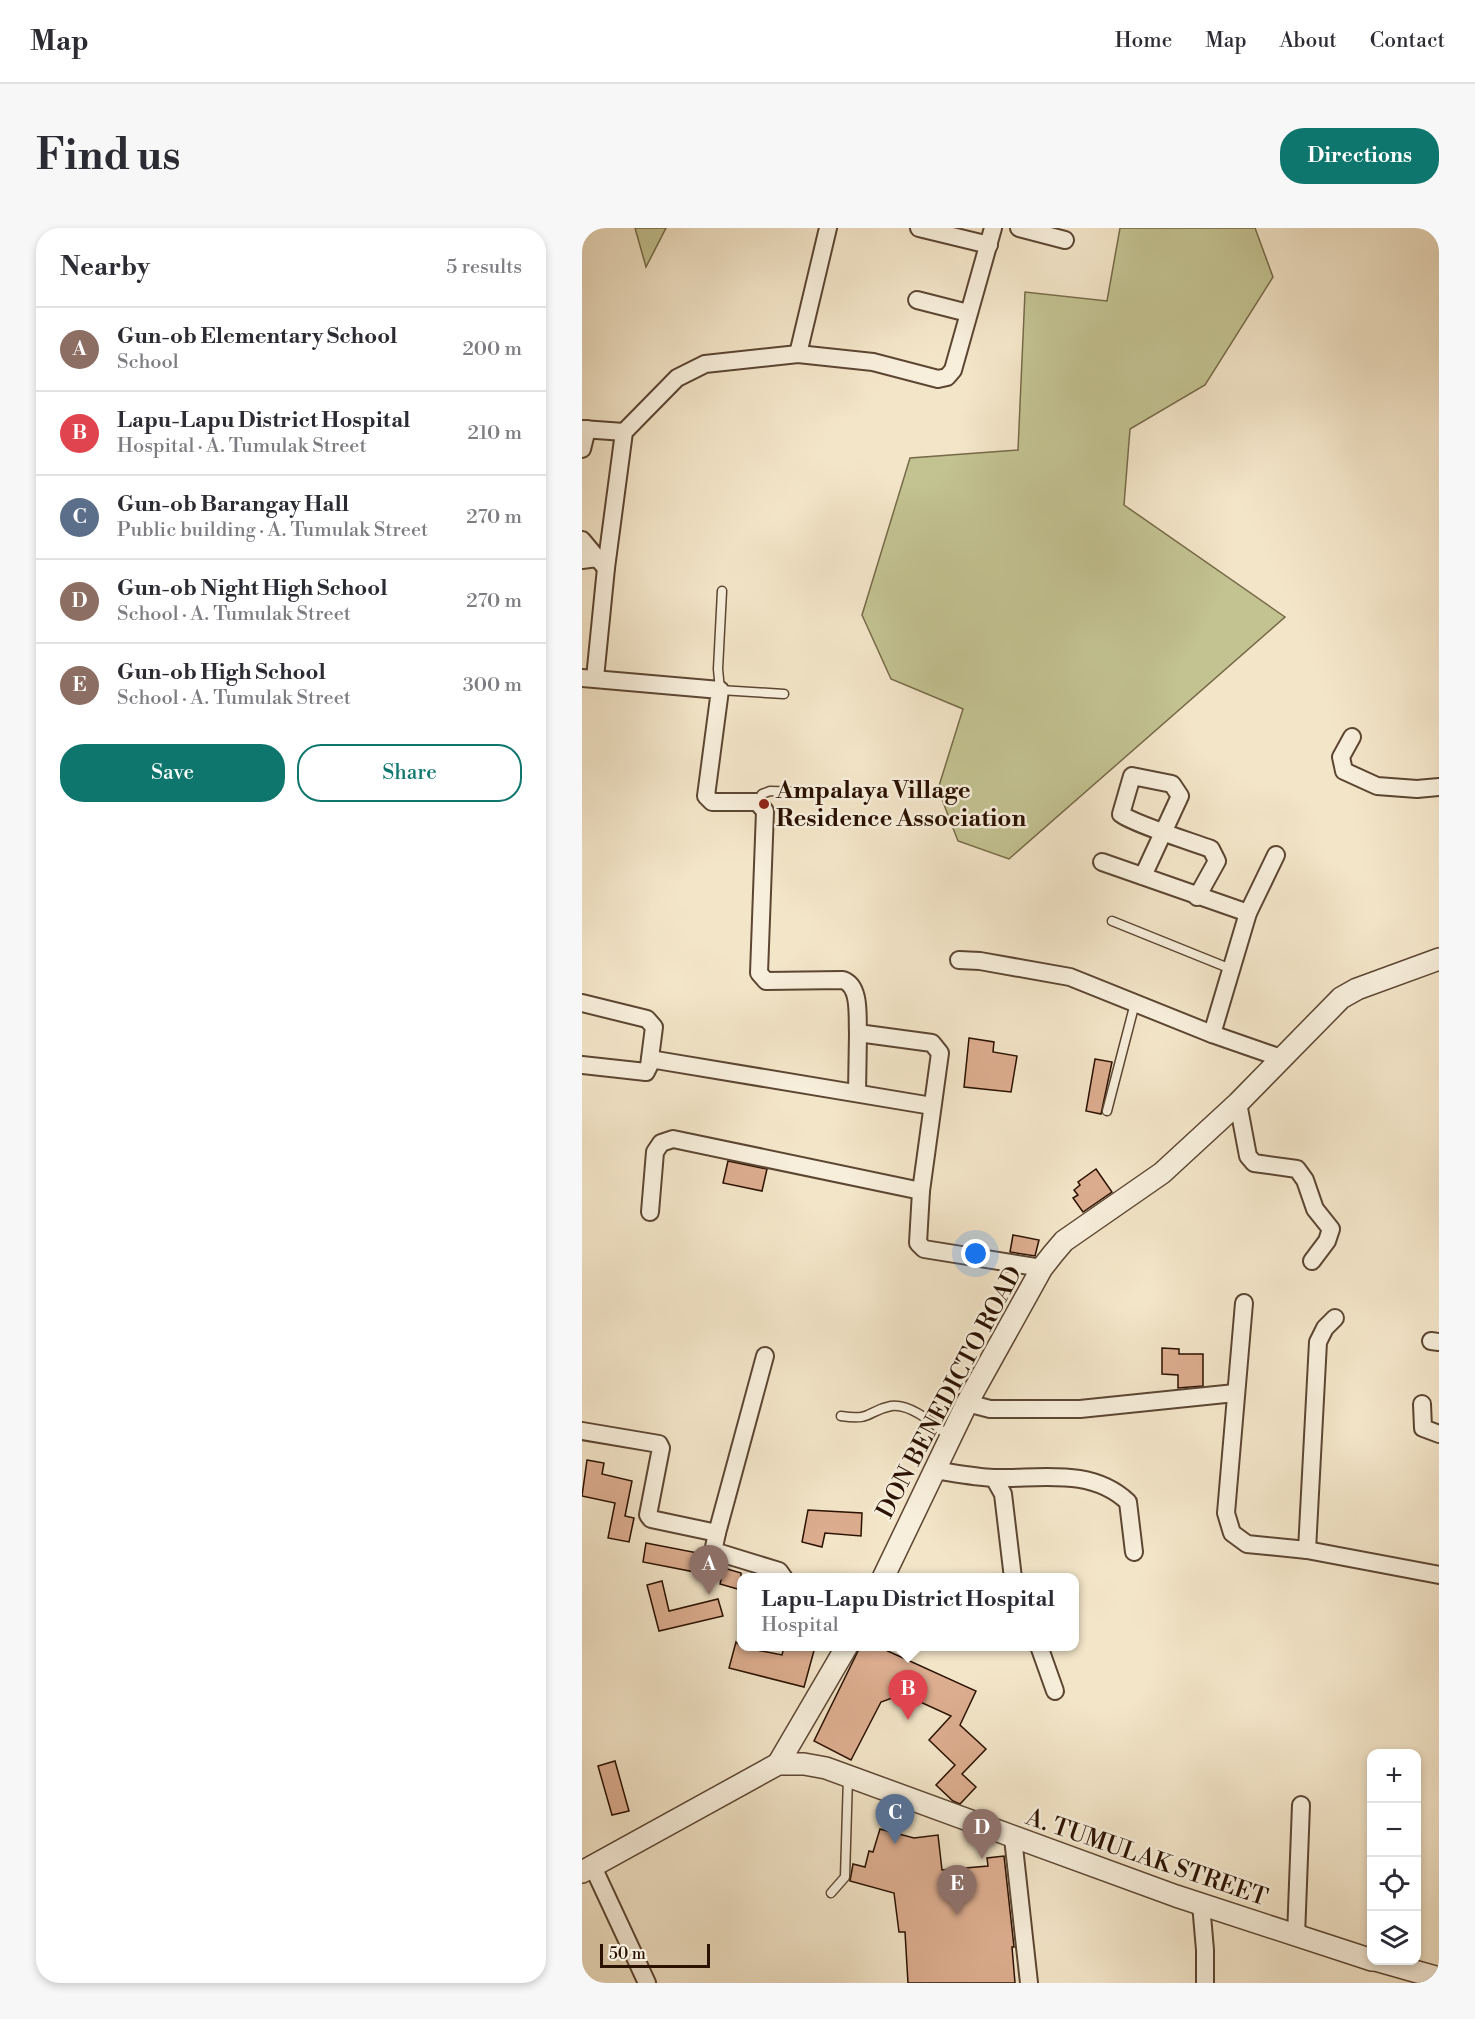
<!DOCTYPE html>
<html lang="en">
<head>
<meta charset="utf-8">
<style>
  :root { --surface:#fff; --page:#f7f7f7; --text:#2b2b33; --muted:#7c7c81; --line:#e1e1e2; --accent:#0f766e }
  body { margin:0; font-family:"Libre Bodoni",serif; background:var(--page); color:var(--text) }
  .controls { position:absolute; right:18px; bottom:18px; display:grid; overflow:hidden; border-radius:12px; box-shadow:0 3px 9px #0003 }
  .controls button { width:54px; height:54px; display:grid; place-items:center; padding:0; border:0; border-bottom:2px solid var(--line); background:var(--surface); color:var(--text); font:30px sans-serif }
  .scale { position:absolute; left:18px; bottom:15px; width:110px; box-sizing:border-box; padding-left:6px; border:3px solid #2a1100; border-top:0; font-size:16px; line-height:21px; white-space:nowrap; color:#2a1100; -webkit-text-stroke:4px #f7eedb; paint-order:stroke }
  .you { position:absolute; left:394px; top:1026px; width:21px; height:21px; margin:-15px; border:4px solid #fff; border-radius:50%; background:#1a73e8; box-shadow:0 0 0 9px #1a73e833 }
  .badge { display:grid; place-items:center; width:39px; height:39px; border-radius:50%; background:var(--accent); color:#fff; font-size:20px; font-weight:700 }
  .pin { position:absolute; translate:-50% -50px; filter:drop-shadow(0 2px 3px #0008) }
  .pin::after { content:''; position:absolute; top:32px; width:21px; height:18px; background:inherit; clip-path:polygon(0 0,100% 0,50% 100%) }
  .popup { position:absolute; left:155px; top:1345px; width:342px; height:78px; box-sizing:border-box; display:grid; place-content:center; border-radius:12px; background:var(--surface); filter:drop-shadow(0 2px 4px #0005); font-size:20px; white-space:nowrap; color:var(--muted) }
  .popup b { font-size:22px; color:var(--text) }
  .popup::after { content:''; position:absolute; left:50%; top:100%; margin-left:-12px; border:12px solid transparent; border-top-color:var(--surface) }
  .list { margin:0; padding:0; list-style:none }
  h2 { display:flex; justify-content:space-between; align-items:center; height:78px; margin:0; padding:0 24px; font-size:26px }
  h2 small { font-size:20px; font-weight:400; color:var(--muted) }
  .list li { display:grid; grid-template-columns:39px 1fr auto; gap:18px; align-items:center; box-sizing:border-box; height:84px; padding:0 24px; border-top:2px solid var(--line) }
  .list b { display:block; font-size:22px; white-space:nowrap }
  .list p { margin:0; font-size:20px; white-space:nowrap; color:var(--muted) }
  .list em { font-size:20px; font-style:normal; color:var(--muted) }
  .actions { display:flex; gap:12px; padding:18px 24px }
  .actions a { flex:1; padding:14px 0; border:2px solid var(--accent); border-radius:24px; text-align:center; font-size:21px; color:var(--accent) }
  .actions .main { background:var(--accent); color:#fff }
  .icon { flex:none; width:33px; height:33px; fill:none; stroke:currentColor; stroke-width:2; stroke-linecap:round; stroke-linejoin:round }
  .map { position:relative; flex:none; width:857px; height:1755px; overflow:hidden; border-radius:24px }
  header { display:flex; align-items:center; gap:36px; box-sizing:border-box; height:84px; padding:0 30px; background:var(--surface); border-bottom:2px solid var(--line) }
  header strong { font-size:28px }
  nav { display:flex; gap:33px; margin-inline-start:auto; font-size:21px }
  .intro { display:flex; align-items:center; justify-content:space-between; box-sizing:border-box; height:144px; padding:0 36px }
  h1 { margin:0; font-size:42px }
  .button { padding:15px 27px; border-radius:24px; background:var(--accent); color:#fff; font-size:21px; font-weight:700 }
  main { display:flex; gap:36px; padding:0 36px }
  aside { flex:1; background:var(--surface); border-radius:24px; box-shadow:0 3px 9px #0003 }
  .map>svg:first-child { display:block }
  .green { fill:#c3c291; stroke:#766a48; stroke-width:1.5 }
  .building { fill:#dcad8f; stroke:#2a1100; stroke-width:1.5 }
  .lines { fill:none; stroke-linecap:round; stroke-linejoin:round }
  .service-casing { stroke:#5c4632; stroke-width:11 }
  .minor-casing { stroke:#5c4632; stroke-width:20 }
  .tertiary-casing { stroke:#5c4632; stroke-width:24 }
  .service { stroke:#f7eedb; stroke-width:8 }
  .minor { stroke:#f7eedb; stroke-width:16 }
  .tertiary { stroke:#f7eedb; stroke-width:21 }
  .poi-dot { fill:#8f2418; stroke:#f7eedb; stroke-width:2 }
  .labels { text-anchor:middle; stroke-width:5; stroke-linejoin:round; paint-order:stroke }
  .poi-label { font-size:24px; font-weight:bold; fill:#2a1100; stroke:#f7eedb; text-anchor:start }
  .street-label { font-size:24px; fill:#2a1100; stroke:#f7eedb }
</style>
</head>
<body>
<header>
<strong>Map</strong>
<nav><a>Home</a><a>Map</a><a>About</a><a>Contact</a></nav>
</header>
<div class="intro"><h1>Find us</h1><a class="button">Directions</a></div>
<main>
<aside>
<h2>Nearby<small>5 results</small></h2>
<ul class="list">
<li><span class="badge" style="background:#8d6e63">A</span><div><b>Gun-ob Elementary School</b><p>School</p></div><em>200 m</em></li>
<li><span class="badge" style="background:#e0444e">B</span><div><b>Lapu-Lapu District Hospital</b><p>Hospital · A. Tumulak Street</p></div><em>210 m</em></li>
<li><span class="badge" style="background:#5c6f8a">C</span><div><b>Gun-ob Barangay Hall</b><p>Public building · A. Tumulak Street</p></div><em>270 m</em></li>
<li><span class="badge" style="background:#8d6e63">D</span><div><b>Gun-ob Night High School</b><p>School · A. Tumulak Street</p></div><em>270 m</em></li>
<li><span class="badge" style="background:#8d6e63">E</span><div><b>Gun-ob High School</b><p>School · A. Tumulak Street</p></div><em>300 m</em></li>
</ul>
<div class="actions"><a class="main">Save</a><a>Share</a></div>
</aside>
<div class="map">
<svg width="857" height="1755" viewBox="0 0 857 1755">
  <rect width="100%" height="100%" fill="#f3e5c8"/>
  <filter id="stains"><feTurbulence type="fractalNoise" baseFrequency=".00333" numOctaves="4"/><feColorMatrix values="0 0 0 0 .2 0 0 0 0 .09 0 0 0 0 .02 0 0 0 .5 -.17"/></filter>
  <radialGradient id="worn" r=".72"><stop offset=".6" stop-color="#630" stop-opacity="0"/><stop offset="1" stop-color="#630" stop-opacity=".3"/></radialGradient>
  <!-- green -->
  <g class="green">
    <polygon points="53,0 84,0 64,39"/>
    <polygon points="538,0 673,0 691,49 623,157 548,201 542,277 703,389 427,631 376,613 356,561 381,481 309,451 280,387 328,230 436,222 443,64 525,73"/>
  </g>
  <!-- building -->
  <g class="building">
    <polygon points="387,810 412,814 411,824 435,828 429,864 382,859"/>
    <polygon points="513,831 530,834 519,886 504,883"/>
    <polygon points="146,933 185,941 180,963 141,955"/>
    <polygon points="514,941 530,964 501,984 491,970 496,967 492,962 498,957 496,954"/>
    <polygon points="431,1007 457,1012 453,1028 428,1024"/>
    <polygon points="580,1120 597,1121 597,1126 621,1126 621,1158 596,1160 596,1147 580,1146"/>
    <polygon points="5,1232 22,1235 20,1246 50,1253 43,1288 52,1290 47,1314 26,1310 33,1275 0,1268"/>
    <polygon points="226,1282 280,1285 279,1308 243,1305 240,1319 220,1314"/>
    <polygon points="64,1315 116,1325 113,1344 61,1334"/>
    <polygon points="142,1340 159,1345 159,1362 138,1356"/>
    <polygon points="80,1353 87,1383 136,1371 141,1388 77,1403 65,1357"/>
    <polygon points="154,1414 159,1419 200,1427 202,1419 233,1419 222,1459 147,1440"/>
    <polygon points="278,1419 297,1419 394,1463 378,1497 404,1521 380,1546 394,1559 378,1576 371,1573 354,1557 373,1537 347,1512 369,1488 321,1466 299,1474 269,1532 232,1513"/>
    <polygon points="33,1533 47,1583 30,1587 16,1538"/>
    <polygon points="298,1601 332,1610 356,1607 360,1642 406,1638 405,1630 422,1628 432,1719 430,1719 433,1755 326,1755 323,1704 317,1704 312,1665 268,1653 271,1636 283,1639 287,1623 291,1624"/>
  </g>
  <g class="lines">
    <!-- service casing -->
    <g class="service-casing">
      <g id="service">
        <polyline points="140,363 136,441 138,462 202,466"/>
        <polyline points="175,574 180,566 188,563 221,564"/>
        <polyline points="530,693 649,741"/>
        <polyline points="525,883 553,775"/>
        <path d="M259,1188C291,1193 284,1183 309,1178C328,1175 354,1197 367,1209"/>
        <polyline points="249,1665 263,1649 266,1549"/>
      </g>
    </g>
    <!-- minor casing -->
    <g class="minor-casing">
      <g id="minor">
        <polyline points="337,0 407,17"/>
        <polyline points="437,0 483,12"/>
        <polyline points="335,72 386,85"/>
        <polyline points="216,126 246,0"/>
        <polyline points="0,201 42,204"/>
        <polyline points="0,221 5,201"/>
        <polyline points="0,312 15,330"/>
        <polyline points="0,332 15,330 24,340"/>
        <path d="M0,450L138,462L124,568L130,574H175L183,583L177,745L184,753L261,752C279,758 275,789 276,805L350,815L358,825L339,963L336,1015L342,1021L460,1040"/>
        <polyline points="13,450 24,340 42,204 95,150 123,136 216,126 291,134 356,151 365,149 371,142 411,0"/>
        <polyline points="770,509 759,529 762,543 795,558 835,561 857,559"/>
        <polyline points="520,634 666,685"/>
        <path d="M561,648L598,568L590,556L550,548L539,586C552,596 610,614 629,621L635,633L615,669"/>
        <polyline points="377,732 398,733 488,749 630,806 699,830"/>
        <polyline points="0,775 65,791 72,799 67,838 64,844 0,837"/>
        <polyline points="630,806 666,685 694,627"/>
        <polyline points="68,831 350,878"/>
        <polyline points="275,865 276,805"/>
        <polyline points="656,875 666,928 672,935 715,941 723,952 733,981 749,1001 745,1013 730,1033"/>
        <polyline points="68,984 73,924 79,915 91,911 339,963"/>
        <polyline points="662,1075 644,1285 650,1305 665,1316 725,1322 857,1347"/>
        <polyline points="849,1113 857,1114"/>
        <polyline points="385,1175 408,1181 498,1181 653,1165"/>
        <polyline points="840,1176 841,1200 857,1206"/>
        <polyline points="0,1203 77,1216 79,1220 66,1287 69,1291 135,1305 132,1319 135,1324 197,1343 202,1350"/>
        <path d="M352,1242C372,1245 392,1249 412,1250C458,1251 509,1239 546,1274L552,1324"/>
        <polyline points="412,1250 421,1266 431,1350"/>
        <polyline points="135,1305 183,1128"/>
        <polyline points="725,1322 736,1114 743,1100 753,1090"/>
        <polyline points="457,1418 473,1463"/>
        <polyline points="431,1610 447,1755"/>
        <polyline points="11,1639 65,1755"/>
        <polyline points="619,1676 623,1722 623,1755"/>
        <polyline points="714,1708 719,1577"/>
      </g>
    </g>
    <!-- tertiary casing -->
    <g class="tertiary-casing">
      <g id="tertiary">
        <polyline points="301,1350 385,1175 460,1040 471,1026 482,1013 580,945 656,875 759,770 775,761 857,731"/>
        <polyline points="196,1536 265,1418"/>
        <polyline points="0,1644 196,1536 222,1536 244,1540 594,1668 790,1732"/>
        <polyline points="793,1732 857,1750"/>
      </g>
    </g>
    <!-- service -->
    <use href="#service" class="service"/>
    <!-- minor -->
    <use href="#minor" class="minor"/>
    <!-- tertiary -->
    <use href="#tertiary" class="tertiary"/>
  </g>
  <!-- markers -->
  <circle class="poi-dot" cx="182" cy="576" r="6"/>
  <g class="labels">
    <!-- poi labels -->
    <g class="poi-label">
      <text x="194" y="570">Ampalaya Village<tspan x="194" dy="28">Residence Association</tspan></text>
    </g>
    <!-- street labels -->
    <g class="street-label">
      <text transform="translate(367 1164) rotate(-62)" y="8">DON BENEDICTO ROAD</text>
      <text transform="translate(565 1629) rotate(19)" y="8">A. TUMULAK STREET</text>
    </g>
  </g>
  <rect width="100%" height="100%" filter="url(#stains)"/>
  <rect width="100%" height="100%" fill="url(#worn)"/>
</svg>
<div class="controls">
<button>+</button>
<button>−</button>
<button><svg class="icon" aria-label="locate" viewBox="0 0 24 24"><circle cx="12" cy="12" r="6"/><path d="M12 2v4M12 18v4M2 12h4M18 12h4"/></svg></button>
<button><svg class="icon" aria-label="layers" viewBox="0 0 24 24"><path d="M12 4l9 5-9 5-9-5zM3 14l9 5 9-5"/></svg></button>
</div>
<div class="scale">50 m</div>
<div class="you"></div>
<div class="pin badge" style="left:127px;top:1367px;background:#8d6e63">A</div>
<div class="pin badge" style="left:326px;top:1492px;background:#e0444e">B</div>
<div class="popup"><b>Lapu-Lapu District Hospital</b>Hospital</div>
<div class="pin badge" style="left:313px;top:1616px;background:#5c6f8a">C</div>
<div class="pin badge" style="left:400px;top:1631px;background:#8d6e63">D</div>
<div class="pin badge" style="left:375px;top:1687px;background:#8d6e63">E</div>
</div>
</main>
</body>
</html>
